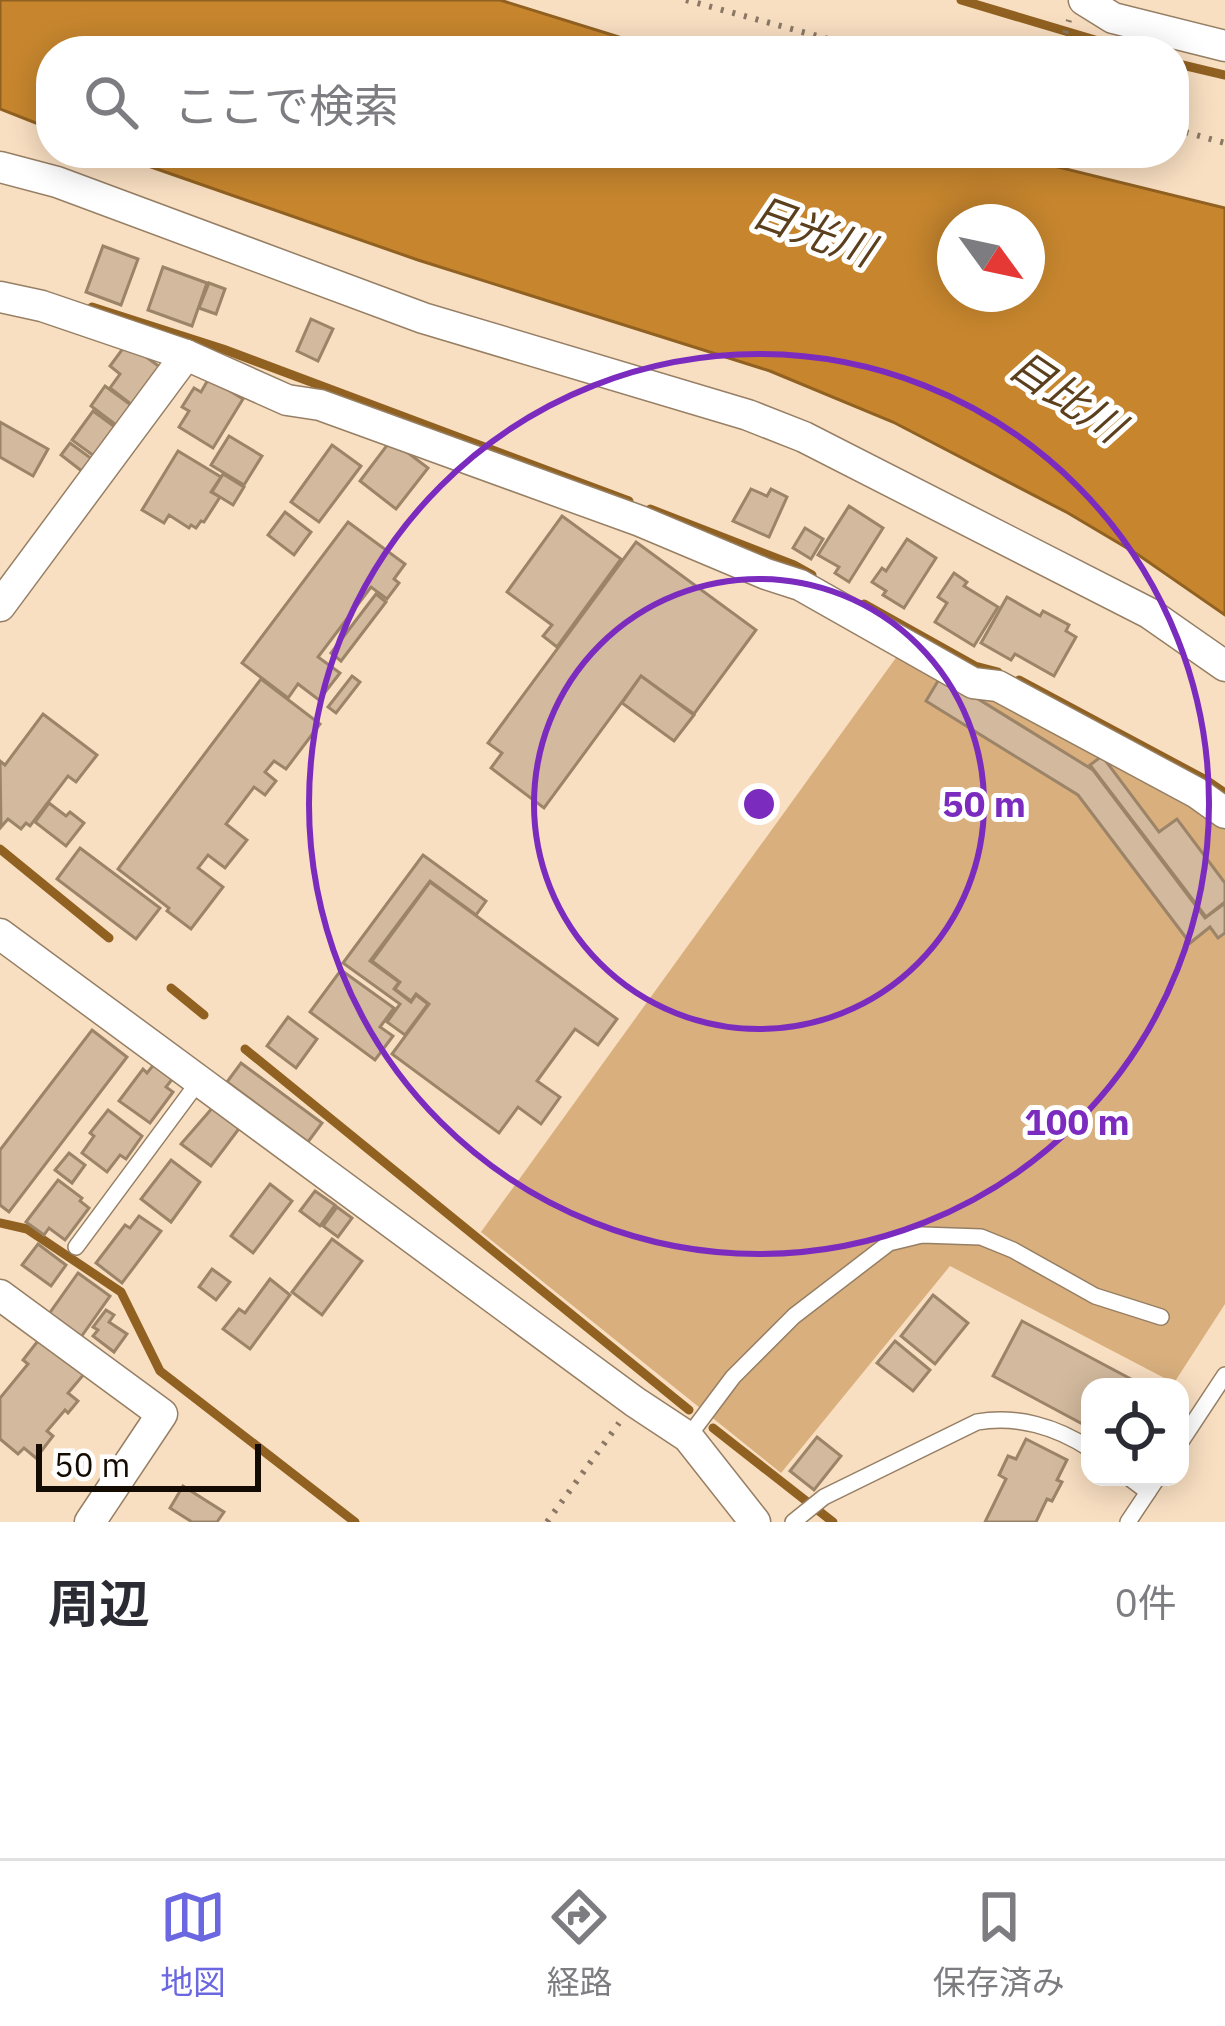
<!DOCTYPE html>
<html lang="ja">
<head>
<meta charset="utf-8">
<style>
  :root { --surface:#fff; --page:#f2f2f3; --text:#2b2b33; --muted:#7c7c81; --line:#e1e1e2; --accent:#6a67e1 }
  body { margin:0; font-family:"IBM Plex Sans","Noto Sans JP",sans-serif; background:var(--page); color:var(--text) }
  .controls { position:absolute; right:36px; bottom:36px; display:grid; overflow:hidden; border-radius:24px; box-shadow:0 6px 30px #0003 }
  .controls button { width:108px; height:108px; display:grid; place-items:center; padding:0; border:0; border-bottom:3px solid var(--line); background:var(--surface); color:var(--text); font:60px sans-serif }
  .compass { position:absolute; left:937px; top:204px; width:108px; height:108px; border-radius:50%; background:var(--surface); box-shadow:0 6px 30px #0003; rotate:123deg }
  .scale { position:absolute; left:36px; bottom:30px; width:225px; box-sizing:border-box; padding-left:12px; border:6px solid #140b03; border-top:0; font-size:33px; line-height:42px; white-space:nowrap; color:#140b03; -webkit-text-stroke:9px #fff; paint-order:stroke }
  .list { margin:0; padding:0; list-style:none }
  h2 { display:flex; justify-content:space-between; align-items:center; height:156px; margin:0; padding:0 48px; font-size:51px }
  h2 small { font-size:39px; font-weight:400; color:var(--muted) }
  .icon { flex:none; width:66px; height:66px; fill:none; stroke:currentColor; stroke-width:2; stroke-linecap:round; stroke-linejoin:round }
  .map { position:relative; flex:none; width:1225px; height:1522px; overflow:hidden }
  .search { position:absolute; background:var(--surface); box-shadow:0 6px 30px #0003; left:36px; right:36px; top:36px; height:132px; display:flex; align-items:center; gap:30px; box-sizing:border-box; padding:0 42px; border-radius:48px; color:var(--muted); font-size:45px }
  .sheet { height:336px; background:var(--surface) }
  nav { display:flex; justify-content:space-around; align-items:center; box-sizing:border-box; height:168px; border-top:3px solid var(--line); background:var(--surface); font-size:33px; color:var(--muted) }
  nav a { display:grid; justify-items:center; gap:6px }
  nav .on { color:var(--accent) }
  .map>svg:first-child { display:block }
  .green { fill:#d9af7d }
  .water { fill:#c7862e; stroke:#916121; stroke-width:3; fill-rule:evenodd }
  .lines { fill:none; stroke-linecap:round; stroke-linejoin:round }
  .stream { stroke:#916121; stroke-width:9 }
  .building { fill:#d3ba9e; stroke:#9c8469; stroke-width:3 }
  .lane-casing { stroke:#967f64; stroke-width:18 }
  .street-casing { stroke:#967f64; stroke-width:33 }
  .path { stroke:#8a7865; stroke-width:6; stroke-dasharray:3 9; stroke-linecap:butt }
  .lane { stroke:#fff; stroke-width:15 }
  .street { stroke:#fff; stroke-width:30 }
  .ring { fill:none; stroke:#7b2cbf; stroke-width:6 }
  .labels { text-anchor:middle; stroke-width:10; stroke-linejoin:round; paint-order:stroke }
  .water-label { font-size:42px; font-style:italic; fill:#5c401e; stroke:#fff }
  .centre { fill:#7b2cbf; stroke:#fff; stroke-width:6 }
  .ring-label { font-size:36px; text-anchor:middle; font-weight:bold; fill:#7b2cbf; stroke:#fff; stroke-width:10; stroke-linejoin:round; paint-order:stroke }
</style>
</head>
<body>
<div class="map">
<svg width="1225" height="1522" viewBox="0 0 1225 1522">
  <rect width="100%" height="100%" fill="#f9dfc2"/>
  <!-- green -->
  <polygon class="green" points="903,648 1225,822 1225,1304 1174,1383 950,1266 781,1473 481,1232"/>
  <!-- water -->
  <g class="water">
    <polygon points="0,0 500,0 664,51 51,51 51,129 0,109"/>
    <path d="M111,153H1001L1225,208V615L1137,554L1068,513L893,422L770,371L418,260ZM955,222H1027V294H955Z"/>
  </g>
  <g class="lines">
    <!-- stream -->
    <g class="stream">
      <polyline points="961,0 1132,51"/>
      <polyline points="1174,63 1225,75"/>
      <polyline points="92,307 223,349 629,501"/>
      <polyline points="650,509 794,565 812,575"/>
      <polyline points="864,604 975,666 998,672"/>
      <polyline points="1019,680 1206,780 1225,793"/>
      <polyline points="0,849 109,938"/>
      <polyline points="171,988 204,1015"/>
      <polyline points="245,1049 689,1410"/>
      <polyline points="0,1223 27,1229 121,1292 160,1371 355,1522"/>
      <polyline points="713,1428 833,1522"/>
    </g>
  </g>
  <!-- building -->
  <g class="building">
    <polygon points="103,246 138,259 121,305 86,292"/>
    <polygon points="163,267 207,283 192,326 148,310"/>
    <polygon points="209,283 225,289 216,314 199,308"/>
    <polygon points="311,319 333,329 318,361 297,351"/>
    <polygon points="127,343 164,370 136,408 110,388 120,374 110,366"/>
    <polygon points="209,378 243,399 213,448 179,427 189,411 182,407 194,388 201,392"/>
    <polygon points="105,386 135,408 120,428 91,406"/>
    <polygon points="93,411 119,430 98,459 72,440"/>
    <polygon points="0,422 48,449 33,476 0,457"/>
    <polygon points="229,436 262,456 244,485 211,465"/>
    <polygon points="391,440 428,468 396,509 360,481"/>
    <polygon points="70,443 92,459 83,472 61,455"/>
    <polygon points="332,445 361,466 319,522 291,502"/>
    <polygon points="178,451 221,477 211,492 220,497 204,522 201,521 196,528 191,525 189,528 169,515 164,523 142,510"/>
    <polygon points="223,474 244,487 233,505 212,492"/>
    <polygon points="751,489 767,496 771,489 787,497 769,537 733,521"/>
    <polygon points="849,506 883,528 849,582 835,573 839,567 818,555"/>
    <polygon points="285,512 311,532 294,555 268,535"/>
    <polygon points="562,516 621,559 557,647 543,636 552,625 507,592"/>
    <polygon points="348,522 405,564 394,579 399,583 387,599 371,587 318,657 340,673 319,700 298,684 288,698 242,663"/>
    <polygon points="805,528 823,539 811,559 793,548"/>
    <polygon points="907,539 936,558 904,608 883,595 886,591 872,582 882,568 886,571"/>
    <polygon points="636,542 756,630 694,714 641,676 544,808 491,768 502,753 488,743"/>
    <polygon points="954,573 967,582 964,586 998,607 974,646 935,622 947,603 938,597"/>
    <polygon points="376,594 386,602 341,661 331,653"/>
    <polygon points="1007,597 1040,616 1043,611 1069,625 1066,631 1076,637 1054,676 1015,654 1011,660 981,643"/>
    <polygon points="352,676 360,682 336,713 328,707"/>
    <polygon points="641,676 694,715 674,741 622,703"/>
    <polygon points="941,676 1093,770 1205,918 1225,903 1225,933 1218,938 1210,927 1190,943 1078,795 926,701"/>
    <polygon points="261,679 320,724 286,769 274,761 265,772 276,781 265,795 254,787 226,824 247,840 225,868 208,855 198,868 223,887 191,929 167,911 169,908 118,869"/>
    <polygon points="43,714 97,755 76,782 68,776 30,826 26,823 21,829 8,819 1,827 0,761 5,765"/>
    <polygon points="1102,756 1159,832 1177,819 1225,883 1225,902 1206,917 1090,765"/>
    <polygon points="49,803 66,816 70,812 84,823 66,846 35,822"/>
    <polygon points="80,848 160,908 136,939 57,879"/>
    <polygon points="423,855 486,901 476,915 430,881 370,961 399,982 394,989 411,1002 416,995 428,1004 405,1035 387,1022 400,1004 343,963"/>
    <polygon points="430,882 617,1019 598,1045 575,1029 537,1081 560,1097 541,1124 518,1107 499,1133 392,1054 429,1004 416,994 411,1001 395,989 400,982 372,961"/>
    <polygon points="341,970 394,1008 380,1027 393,1036 375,1060 310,1012"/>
    <polygon points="288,1017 317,1039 296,1068 267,1046"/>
    <polygon points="92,1030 127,1057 9,1212 0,1205 0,1150"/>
    <polygon points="155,1063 174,1077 166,1087 173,1092 150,1123 119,1101 143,1069 147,1073"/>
    <polygon points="241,1063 322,1123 308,1142 227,1082"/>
    <polygon points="214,1106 241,1126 211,1166 181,1144"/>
    <polygon points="108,1110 142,1136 126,1159 120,1155 107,1172 82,1153 94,1136 90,1133"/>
    <polygon points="69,1153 85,1165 72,1183 55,1170"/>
    <polygon points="171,1160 200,1182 171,1222 141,1199"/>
    <polygon points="58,1180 82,1198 80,1201 89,1208 65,1240 49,1228 44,1235 26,1222"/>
    <polygon points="270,1184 292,1201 253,1253 231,1236"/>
    <polygon points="315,1191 335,1205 320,1226 300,1211"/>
    <polygon points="337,1207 352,1218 338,1237 323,1226"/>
    <polygon points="139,1216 161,1231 122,1283 96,1263 125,1225 130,1228"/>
    <polygon points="332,1239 362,1261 322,1315 292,1292"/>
    <polygon points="38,1244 66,1265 51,1286 22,1265"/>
    <polygon points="212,1269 230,1282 216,1300 199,1287"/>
    <polygon points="78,1273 110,1296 81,1337 49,1314"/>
    <polygon points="270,1279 290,1295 250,1349 223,1329 239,1309 245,1313"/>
    <polygon points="933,1295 968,1323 935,1364 901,1336"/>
    <polygon points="106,1310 114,1315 109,1322 127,1334 114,1352 93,1336 98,1330 93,1327"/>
    <polygon points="1022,1321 1146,1387 1090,1387 1090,1428 993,1376"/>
    <polygon points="41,1337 85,1373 68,1393 78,1401 68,1413 65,1410 47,1431 53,1436 36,1458 24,1448 18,1454 0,1439 0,1398 28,1364 23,1360"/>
    <polygon points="895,1341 930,1370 913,1391 877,1363"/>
    <polygon points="817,1437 841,1456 814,1490 790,1471"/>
    <polygon points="1026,1439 1067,1460 1057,1480 1062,1482 1052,1501 1047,1499 1036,1522 985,1522 1006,1479 999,1475 1008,1456 1016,1459"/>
    <polygon points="183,1486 224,1512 217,1522 192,1522 170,1508"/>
  </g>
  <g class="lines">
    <!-- lane casing -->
    <g class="lane-casing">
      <g id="lane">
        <polyline points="76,1247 199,1081"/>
        <polyline points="688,1437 733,1377 794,1316 889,1243 922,1235 981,1237 1013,1250 1095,1296 1161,1317"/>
        <polyline points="1180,1443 1225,1375"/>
        <polyline points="1128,1477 1148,1492"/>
        <path d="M793,1522L824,1497L977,1422C1017,1415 1057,1427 1090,1449"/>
        <polyline points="1128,1522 1158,1477"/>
      </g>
    </g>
    <!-- street casing -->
    <g class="street-casing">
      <g id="street">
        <polyline points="1084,0 1113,18 1225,46"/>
        <polyline points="0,167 57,182 423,318 748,415 804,437 1149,613 1225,666"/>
        <polyline points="0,297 42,306 186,355"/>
        <polyline points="0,606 186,355 287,400 320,405 640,521 766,574 800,585 973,683 998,686 1197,793 1225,813"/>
        <polyline points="0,934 635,1402 688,1437 755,1522"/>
        <polyline points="0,1295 162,1414 90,1522"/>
      </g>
    </g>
    <!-- path -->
    <g class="path">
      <polyline points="686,0 872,51"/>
      <polyline points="922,51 960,39 1054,50 1062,45 1069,20"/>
      <polyline points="1174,129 1225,143"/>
      <polyline points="547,1522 619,1423"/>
    </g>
    <!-- lane -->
    <use href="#lane" class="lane"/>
    <!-- street -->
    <use href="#street" class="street"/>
  </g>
  <!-- distance rings -->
  <g class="ring">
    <circle cx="759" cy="804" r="225"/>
    <circle cx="759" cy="804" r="450"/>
  </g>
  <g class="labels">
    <!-- water labels -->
    <g class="water-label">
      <text transform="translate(813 231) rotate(20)" y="15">日光川</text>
      <text transform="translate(1067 396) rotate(34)" y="15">目比川</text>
    </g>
  </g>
  <circle cx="759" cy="804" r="18" class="centre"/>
  <g class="ring-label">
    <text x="984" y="817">50 m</text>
    <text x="1077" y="1135">100 m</text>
  </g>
</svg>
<div class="controls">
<button><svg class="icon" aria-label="locate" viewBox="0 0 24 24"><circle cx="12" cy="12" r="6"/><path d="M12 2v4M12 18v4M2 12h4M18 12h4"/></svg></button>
</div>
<svg class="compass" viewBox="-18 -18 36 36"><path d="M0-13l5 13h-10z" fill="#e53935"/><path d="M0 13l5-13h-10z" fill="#7c7c81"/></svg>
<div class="scale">50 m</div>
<div class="search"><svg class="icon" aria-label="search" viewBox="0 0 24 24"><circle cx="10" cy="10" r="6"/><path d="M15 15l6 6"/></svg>ここで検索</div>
</div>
<section class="sheet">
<h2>周辺<small>0件</small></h2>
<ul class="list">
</ul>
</section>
<nav>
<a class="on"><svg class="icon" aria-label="map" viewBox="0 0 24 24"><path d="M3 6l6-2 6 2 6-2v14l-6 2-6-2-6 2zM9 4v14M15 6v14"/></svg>地図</a>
<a><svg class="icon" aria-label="directions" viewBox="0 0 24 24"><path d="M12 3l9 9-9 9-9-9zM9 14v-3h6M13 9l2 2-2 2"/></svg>経路</a>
<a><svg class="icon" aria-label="saved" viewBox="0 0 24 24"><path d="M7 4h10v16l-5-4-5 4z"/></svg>保存済み</a>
</nav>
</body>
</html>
